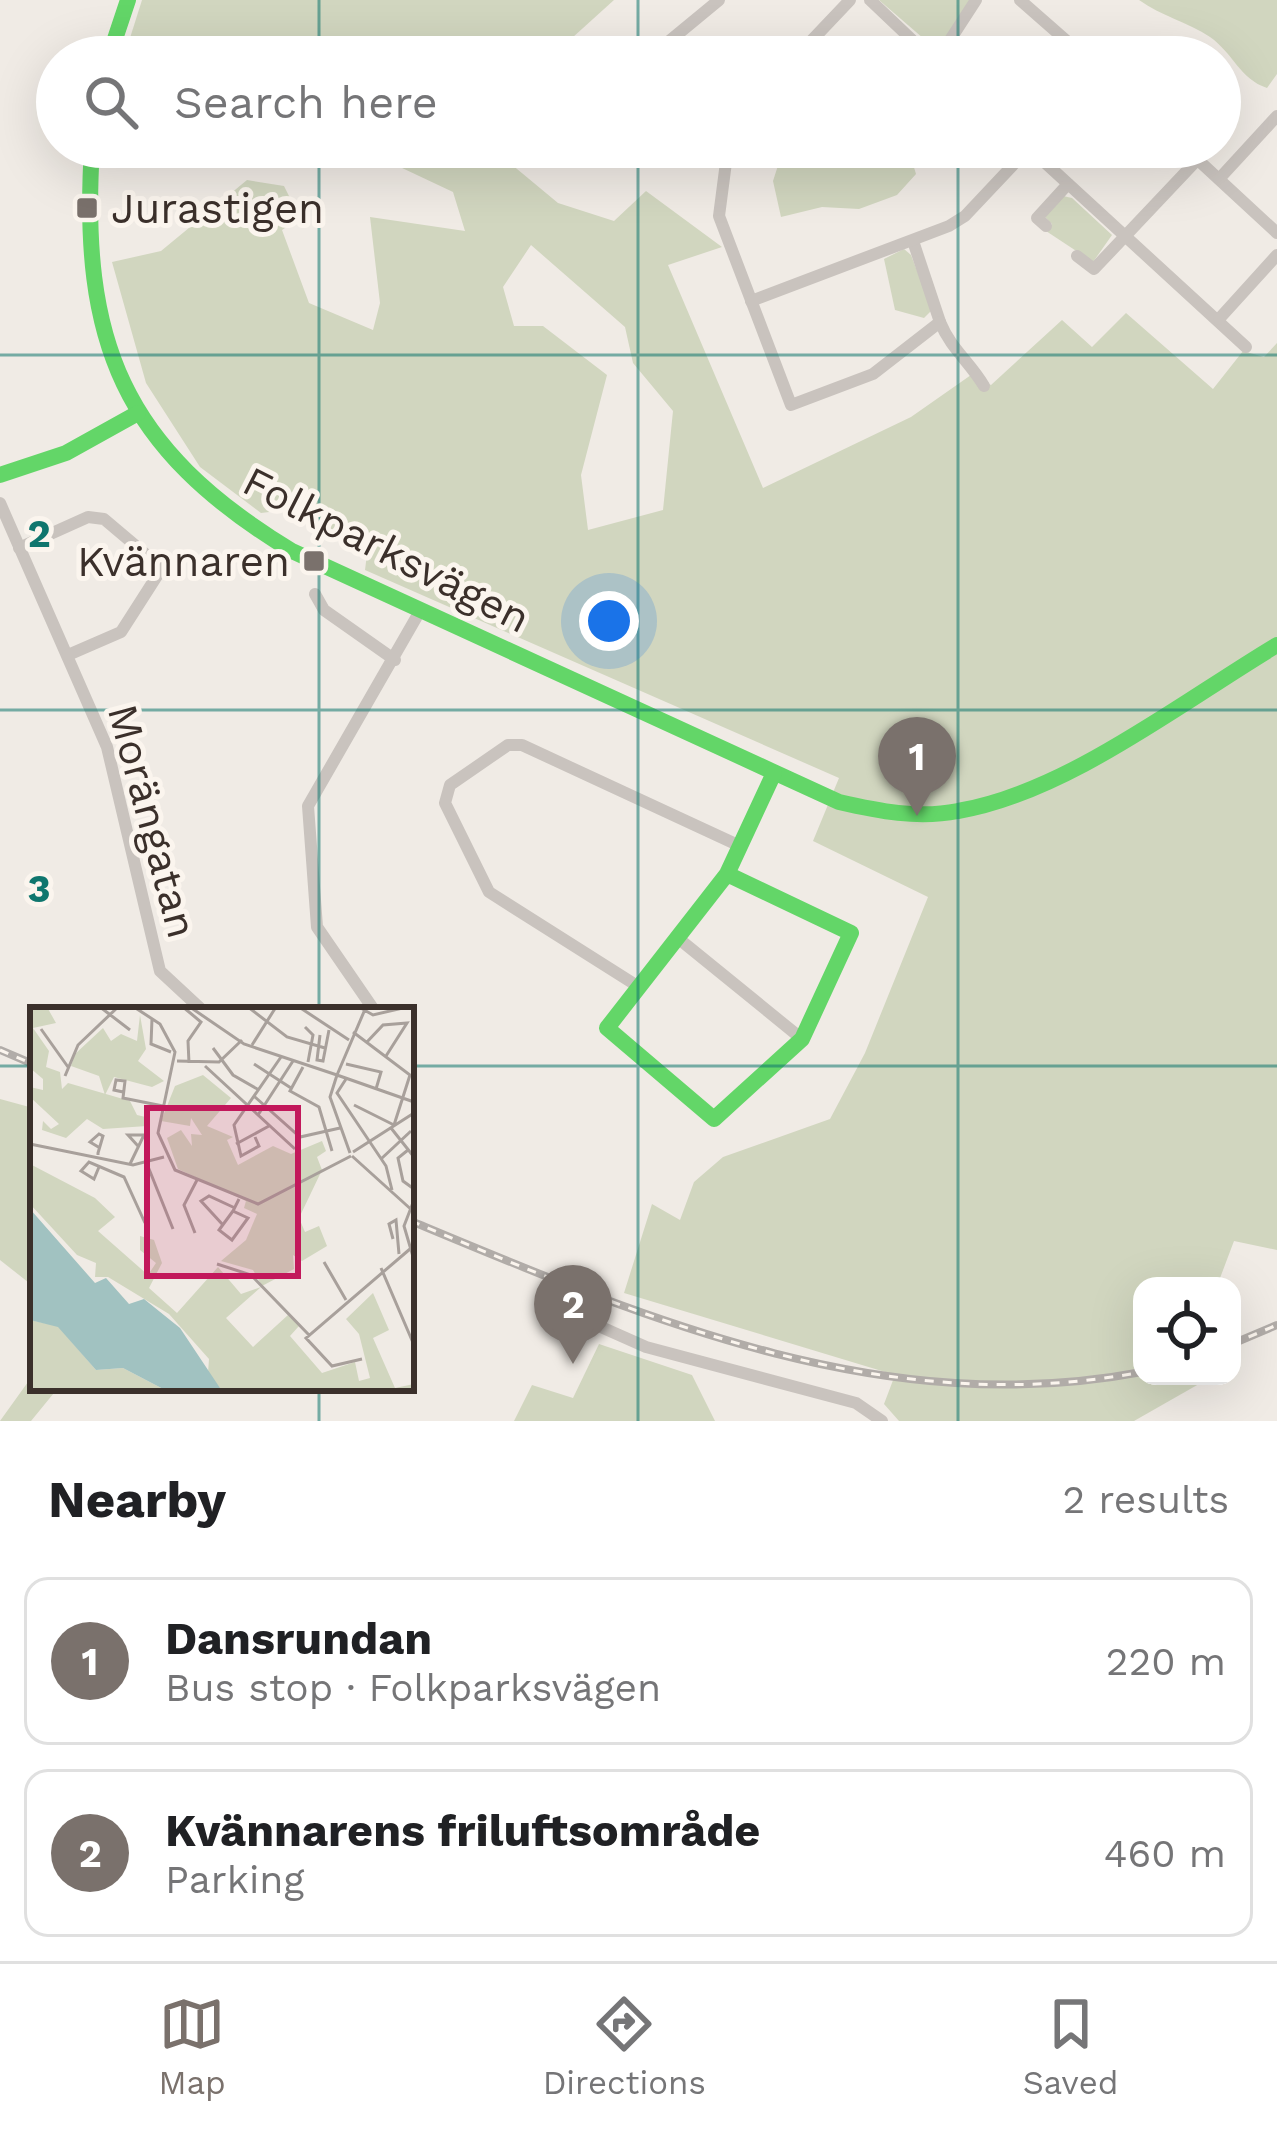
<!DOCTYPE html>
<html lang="en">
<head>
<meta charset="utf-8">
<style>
  :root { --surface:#fff; --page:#f6f6f6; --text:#202124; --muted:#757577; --line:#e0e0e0; --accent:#7a716c }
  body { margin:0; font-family:"Work Sans",sans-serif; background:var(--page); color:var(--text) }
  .controls { position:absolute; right:36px; bottom:36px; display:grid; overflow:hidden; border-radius:24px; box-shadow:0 12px 48px #0002 }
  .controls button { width:108px; height:108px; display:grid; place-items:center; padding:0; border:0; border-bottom:3px solid var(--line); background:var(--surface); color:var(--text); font:60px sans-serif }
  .you { position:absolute; left:609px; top:621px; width:42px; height:42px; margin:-30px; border:9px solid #fff; border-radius:50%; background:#1a73e8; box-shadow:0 0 0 18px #1a73e833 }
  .badge { display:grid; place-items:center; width:78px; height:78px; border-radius:50%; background:var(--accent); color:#fff; font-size:39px; font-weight:700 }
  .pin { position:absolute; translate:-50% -99px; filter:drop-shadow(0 3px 6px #0008) }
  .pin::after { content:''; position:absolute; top:63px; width:42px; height:36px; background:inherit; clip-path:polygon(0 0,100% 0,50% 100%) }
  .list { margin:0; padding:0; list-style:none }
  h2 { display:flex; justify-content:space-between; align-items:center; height:156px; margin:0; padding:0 48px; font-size:51px }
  h2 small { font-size:39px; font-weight:400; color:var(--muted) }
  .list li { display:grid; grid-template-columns:78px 1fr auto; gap:36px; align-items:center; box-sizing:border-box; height:168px; margin:0 24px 24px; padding:0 24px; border:3px solid var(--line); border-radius:24px }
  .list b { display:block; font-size:45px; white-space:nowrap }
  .list p { margin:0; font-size:39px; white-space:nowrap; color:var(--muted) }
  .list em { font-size:39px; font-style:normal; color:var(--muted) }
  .icon { flex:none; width:66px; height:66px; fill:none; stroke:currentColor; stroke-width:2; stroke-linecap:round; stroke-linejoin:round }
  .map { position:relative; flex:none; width:1277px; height:1421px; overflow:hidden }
  .search { position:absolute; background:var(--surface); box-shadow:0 12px 48px #0002; left:36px; right:36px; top:36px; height:132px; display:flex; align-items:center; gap:30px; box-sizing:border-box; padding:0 42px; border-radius:66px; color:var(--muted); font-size:45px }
  .sheet { height:540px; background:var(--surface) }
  nav { display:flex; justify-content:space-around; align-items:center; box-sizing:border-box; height:168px; border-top:3px solid var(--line); background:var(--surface); font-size:33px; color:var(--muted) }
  nav a { display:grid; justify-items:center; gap:6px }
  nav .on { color:var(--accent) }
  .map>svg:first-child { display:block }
  .green { fill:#d1d6bf; fill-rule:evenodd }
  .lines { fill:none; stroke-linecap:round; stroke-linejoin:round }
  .street { stroke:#c9c3be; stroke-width:12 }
  .fast { stroke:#63d668; stroke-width:16 }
  .rail-casing { stroke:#b1aca8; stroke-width:8 }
  .rail { stroke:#fbf5ee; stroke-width:3; stroke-dasharray:9; stroke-linecap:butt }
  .grid { fill:none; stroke:#0f766e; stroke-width:3; stroke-opacity:0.55 }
  .poi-dot { fill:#7a716c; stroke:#fbf5ee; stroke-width:4.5 }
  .labels { text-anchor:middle; stroke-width:10; stroke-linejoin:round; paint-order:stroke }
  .poi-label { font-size:42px; fill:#3b302b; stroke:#fbf5ee; text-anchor:start }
  .street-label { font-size:42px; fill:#3b302b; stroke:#fbf5ee }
  .inset-road { fill:none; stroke:#a8a09b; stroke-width:3 }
  .view { fill:#c2185b; fill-opacity:0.15; stroke:#c2185b; stroke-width:6 }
  .inset-edge { fill:none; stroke:#3b302b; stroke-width:6 }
  .grid-label { font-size:39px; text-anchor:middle; font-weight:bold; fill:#0f766e; stroke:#fbf5ee; stroke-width:10; stroke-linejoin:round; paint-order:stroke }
</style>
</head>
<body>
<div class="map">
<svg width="1277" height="1421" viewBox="0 0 1277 1421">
  <rect width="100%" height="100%" fill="#f0ebe5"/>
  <!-- green -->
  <g class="green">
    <polygon points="142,0 614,0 551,57 124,57"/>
    <polygon points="879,0 970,0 945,38 931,45"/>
    <path d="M1139,0H1277V74L1267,88C1240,79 1233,53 1210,37C1188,22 1161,16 1139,0Z"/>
    <path d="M381,147H501L499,154L558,203L614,221L646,191L722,247L668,265L763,488L911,417L971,375L991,385L1062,320L1092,347L1126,313L1213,389L1243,351L1264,357L1277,343V1250L1234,1241L1217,1286H1142V1376H1213L1134,1421H899L884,1404L895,1375L624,1293L652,1204L680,1220L694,1182L723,1157L830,1119L865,1053L928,897L813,841L839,778L365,570L367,554L294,509L261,513L200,467L146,383L112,262L161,251L247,180L284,186L300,218L282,230L309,303L373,330L380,303L370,217L465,231L453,192L383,159ZM531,245L625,327L633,363L673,411L663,510L588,530L581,475L607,375L543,326H514L503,287Z"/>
    <polygon points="784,147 900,147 910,154 916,174 897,195 859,209 822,207 781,217 773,181"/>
    <polygon points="1063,196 1072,198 1112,235 1093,262 1046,231 1052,224 1045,217"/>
    <polygon points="904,249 911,255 932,310 924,318 895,310 884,259"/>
    <polygon points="0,1099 33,1108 33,1286 0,1260"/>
    <polygon points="599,1344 692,1375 715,1421 514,1421 532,1385 573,1398"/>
    <polygon points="33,1375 33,1388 58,1388 31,1421 0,1421"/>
  </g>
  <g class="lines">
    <!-- street -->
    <g class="street">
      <polyline points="870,0 930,57"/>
      <polyline points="1020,0 1085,57"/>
      <polyline points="650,57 719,0"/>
      <polyline points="796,57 850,0"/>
      <polyline points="939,57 976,0"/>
      <polyline points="728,147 719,216 791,405 873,374 940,322 913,241"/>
      <polyline points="1028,147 1246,347"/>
      <polyline points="1184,147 1277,233"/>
      <polyline points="1219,179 1277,116"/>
      <polyline points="1046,226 1037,218 1068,184"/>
      <polyline points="1077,256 1094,269 1198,159"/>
      <polyline points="751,301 949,226 965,216 1029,148"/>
      <polyline points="1219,319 1277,255"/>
      <path d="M940,322C951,349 970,362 984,386"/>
      <polyline points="0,503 107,747 160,971 202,1010"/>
      <polyline points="19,548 88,517 104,519 162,568 121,632 68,655"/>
      <polyline points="315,594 324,610 395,660"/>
      <polyline points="679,939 802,1039"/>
      <polyline points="639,987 489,892 445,803 450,785 508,745 522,745 740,846"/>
      <polyline points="374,1010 317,927 308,806 420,611"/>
      <polyline points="592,1323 646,1347 856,1403 882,1421"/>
    </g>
    <!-- fast -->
    <g class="fast">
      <polyline points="109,57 128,0"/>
      <path d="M92,147C80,342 122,448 292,551L839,802C878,811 918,819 958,811C1066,793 1183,701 1277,645"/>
      <polyline points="0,475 66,453 138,413"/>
      <polyline points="727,874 607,1028 714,1119 802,1039 851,933 727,874 774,773"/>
    </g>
    <!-- rail casing -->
    <g class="rail-casing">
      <g id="rail">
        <polyline points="0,1050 33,1064"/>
        <path d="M411,1221C644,1318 883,1421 1142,1372"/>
        <polyline points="1232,1344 1277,1325"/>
      </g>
    </g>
    <!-- rail -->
    <use href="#rail" class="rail"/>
  </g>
  <!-- grid -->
  <path class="grid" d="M319,0V57M638,0V57M958,0V57M319,147V1010M638,147V1421M958,147V1421M0,355H1277M0,710H1277M0,1066H33M411,1066H1277M319,1388V1421"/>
  <!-- markers -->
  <g class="poi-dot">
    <rect x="75" y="196" width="24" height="24" rx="6"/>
    <rect x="302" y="549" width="24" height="24" rx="6"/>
  </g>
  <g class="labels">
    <!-- poi labels -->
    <g class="poi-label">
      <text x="111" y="223">Jurastigen</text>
      <text x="290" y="576" text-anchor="end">Kvännaren</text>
    </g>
    <!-- street labels -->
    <g class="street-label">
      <text transform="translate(387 549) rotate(27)" y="15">Folkparksvägen</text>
      <text transform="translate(153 821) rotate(75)" y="15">Morängatan</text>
    </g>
  </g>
  <!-- overview -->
  <g transform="translate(30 1007)">
    <rect width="384" height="384" fill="#f0ebe5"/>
    <path d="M0,0H17L26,16L3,21L19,44L16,60L30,65L32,82L38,76L100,94L107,108L120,111L117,119L73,122L57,112L36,131L12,123L13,114L21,122L29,117L0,90V80L13,83V72L0,61ZM110,8L116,42L108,54L134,74L122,80L84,70L75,88L69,69L41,59L45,47L73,21L81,34L91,27L107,34ZM173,68L201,91L177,119L203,130L197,133L208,158L243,139L261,147L292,134L296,144L287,150L292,163L269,211L275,225L289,219L297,239L272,254L263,248L264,262L232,279L223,263L191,254L216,233L227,207L214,201L216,194L148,162L137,131L151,123L162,139L161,127L172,128L161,111L160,119L131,114L145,79ZM0,157L65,191L85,210L68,224L118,268L126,256L110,243V229L124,233L132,256L119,281L147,306L188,260L211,287L231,280L196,311L223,340L258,308L269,319L260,329L292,366L325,355L329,374L340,371L329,327L316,312L343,286L359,323L343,331L365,381L384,377V384H192L178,366L179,352L139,307L78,270H65L66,256L47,248L0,197ZM0,313L28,319L66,363L93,361L137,384H0Z" fill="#d1d6bf"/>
    <path d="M0,202L65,276L76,271L99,297L114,292L150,321L192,384H137L93,361L66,363L28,320L0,313Z" fill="#a1c2c1"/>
    <path class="inset-road" d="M70,0L100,23M104,0L130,17L145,45L128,126L145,163L228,197L321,149M153,0L171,15L158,34L159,56M160,0L214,37L307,68M218,0L257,30L295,41M269,0L319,33M329,0L343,8L377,0M336,0L307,68L384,95M122,12L121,37L141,45M275,20L283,28L278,55M11,22L38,60M323,25L380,68L364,118M290,28L287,53L293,54L299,23M336,36L353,18L377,16L356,49M222,38L246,0M183,41L203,68L229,83M147,54L189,55L212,33M224,57L261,81M316,57L351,65L346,82M175,59L265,142M273,60L260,84L289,100L302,144M307,68L300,90L320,146M35,69L48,38L88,0M316,72L307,86L356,159L362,183M93,85L84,83L86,73L95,74L93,91L133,99M225,90L270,130L310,121M324,98L364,118M228,108L263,54M361,121L384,150M225,130L229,139L211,149L204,118L251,50M0,137L103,158L134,150M206,137L239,119M378,143L368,151L373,174L384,182M323,145L384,106M68,148V146L73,129L69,127L60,135L70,141M322,149L384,205M351,152L381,124M100,157L114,128H98L108,139M117,157L143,222M69,160L64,172L51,164L59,155L94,170L115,216M384,193L374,219L384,253M203,204L189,223L202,233L218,211L203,204L209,192M193,218L171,194L179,189L205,201M165,226L154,198L167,173M363,232L359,217L366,213L369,247M294,255L316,293M187,257L221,268L279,328M351,261L384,338M332,352L302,359L276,331L380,242"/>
    <path class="view" d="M117,101H268V269H117Z"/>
    <rect width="384" height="384" class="inset-edge"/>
  </g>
  <g class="grid-label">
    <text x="39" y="547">2</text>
    <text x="39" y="902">3</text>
  </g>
</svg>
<div class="controls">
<button><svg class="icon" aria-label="locate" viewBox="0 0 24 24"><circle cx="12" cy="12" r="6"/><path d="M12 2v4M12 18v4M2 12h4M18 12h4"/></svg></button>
</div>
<div class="you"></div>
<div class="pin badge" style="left:917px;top:816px">1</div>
<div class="pin badge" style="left:573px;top:1364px">2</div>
<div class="search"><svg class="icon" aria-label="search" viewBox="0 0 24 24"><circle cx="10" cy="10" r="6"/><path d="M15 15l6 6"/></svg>Search here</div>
</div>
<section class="sheet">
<h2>Nearby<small>2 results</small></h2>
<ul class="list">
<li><span class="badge">1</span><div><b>Dansrundan</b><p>Bus stop · Folkparksvägen</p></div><em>220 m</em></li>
<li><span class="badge">2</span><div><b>Kvännarens friluftsområde</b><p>Parking</p></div><em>460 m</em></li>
</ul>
</section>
<nav>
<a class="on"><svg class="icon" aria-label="map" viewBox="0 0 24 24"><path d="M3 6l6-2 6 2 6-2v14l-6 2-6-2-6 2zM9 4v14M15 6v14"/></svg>Map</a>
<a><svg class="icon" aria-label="directions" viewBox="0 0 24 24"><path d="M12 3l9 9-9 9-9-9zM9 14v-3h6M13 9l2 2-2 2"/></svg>Directions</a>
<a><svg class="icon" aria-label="saved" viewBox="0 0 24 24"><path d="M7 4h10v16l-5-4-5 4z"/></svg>Saved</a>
</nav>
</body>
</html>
